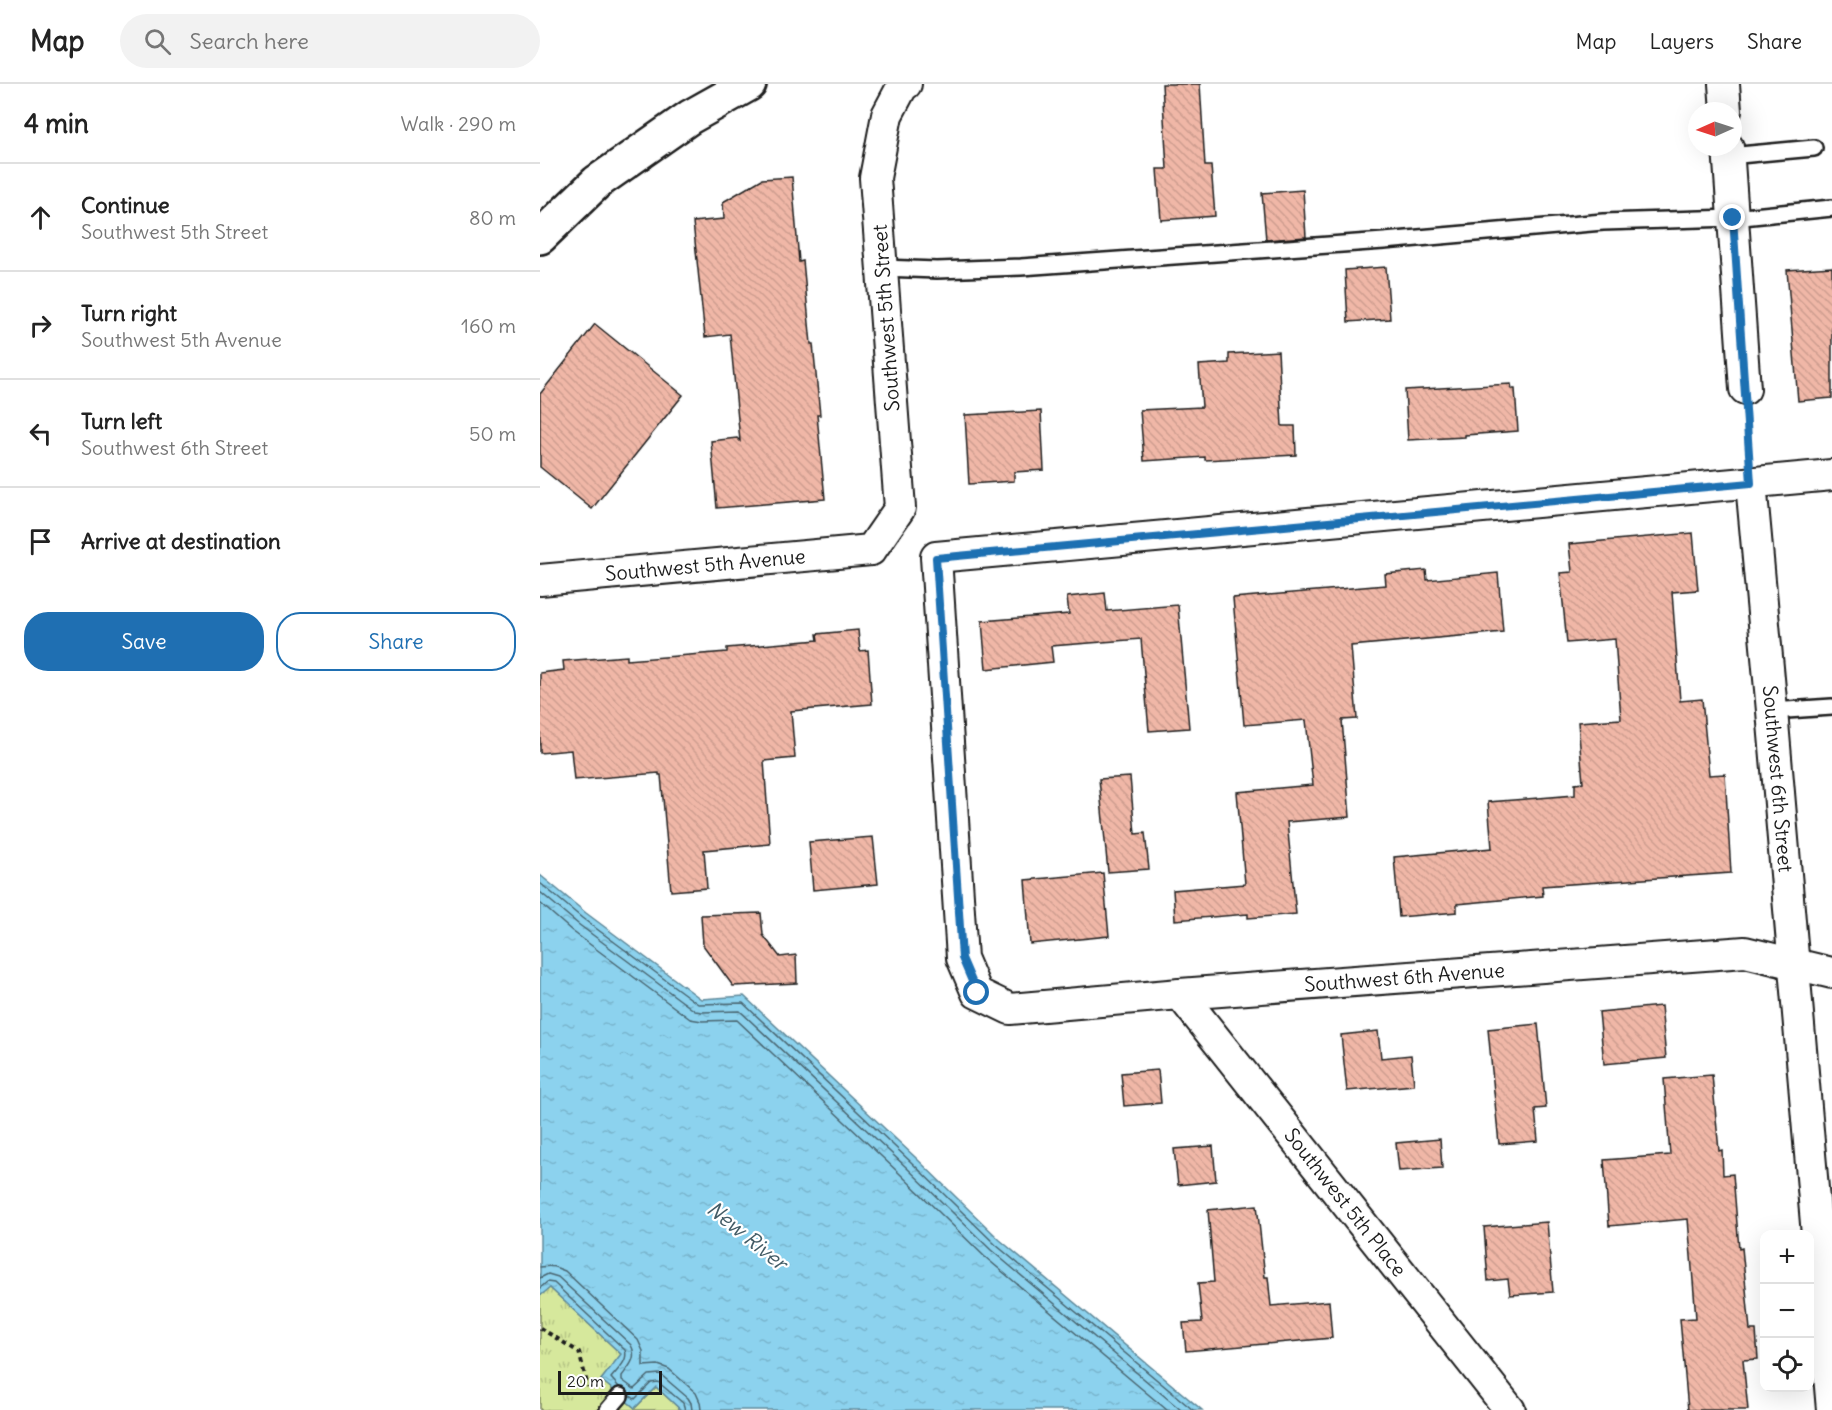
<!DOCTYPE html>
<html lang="en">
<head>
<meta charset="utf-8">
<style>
  :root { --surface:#fff; --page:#f2f2f2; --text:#222; --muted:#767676; --line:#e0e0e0; --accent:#1f6fb2 }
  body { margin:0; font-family:Delius,sans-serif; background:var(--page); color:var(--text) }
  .controls { position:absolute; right:18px; bottom:18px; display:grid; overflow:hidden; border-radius:12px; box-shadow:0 6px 24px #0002 }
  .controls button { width:54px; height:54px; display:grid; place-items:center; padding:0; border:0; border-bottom:2px solid var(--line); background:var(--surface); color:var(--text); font:30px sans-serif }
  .compass { position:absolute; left:1148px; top:18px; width:54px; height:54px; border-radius:50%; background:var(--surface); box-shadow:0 6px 24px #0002; rotate:267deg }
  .scale { position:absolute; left:18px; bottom:15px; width:104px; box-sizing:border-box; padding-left:6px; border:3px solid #1c1c1c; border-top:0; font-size:16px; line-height:21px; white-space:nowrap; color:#1c1c1c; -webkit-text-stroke:4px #fff; paint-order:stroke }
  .stop { position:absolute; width:18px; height:18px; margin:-14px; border:4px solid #1f6fb2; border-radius:50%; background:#fff }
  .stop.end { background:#1f6fb2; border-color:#fff; box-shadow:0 2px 6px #0008 }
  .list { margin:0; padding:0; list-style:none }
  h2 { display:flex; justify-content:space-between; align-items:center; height:78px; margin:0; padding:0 24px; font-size:26px }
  h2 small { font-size:20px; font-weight:400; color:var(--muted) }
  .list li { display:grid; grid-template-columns:39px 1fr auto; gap:18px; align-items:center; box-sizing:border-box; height:108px; padding:0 24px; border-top:2px solid var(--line) }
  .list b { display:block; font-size:22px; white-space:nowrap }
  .list p { margin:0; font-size:20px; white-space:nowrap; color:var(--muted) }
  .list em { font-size:20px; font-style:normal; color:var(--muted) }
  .actions { display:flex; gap:12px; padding:18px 24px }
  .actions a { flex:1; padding:14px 0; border:2px solid var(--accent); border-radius:24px; text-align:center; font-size:21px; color:var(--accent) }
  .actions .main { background:var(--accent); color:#fff }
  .icon { flex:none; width:33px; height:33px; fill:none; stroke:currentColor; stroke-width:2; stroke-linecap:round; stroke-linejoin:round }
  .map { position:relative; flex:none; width:1292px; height:1326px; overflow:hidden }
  header { display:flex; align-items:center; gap:36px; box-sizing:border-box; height:84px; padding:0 30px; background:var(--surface); border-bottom:2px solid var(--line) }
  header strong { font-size:28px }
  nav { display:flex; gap:33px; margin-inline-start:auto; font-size:21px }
  .search { width:420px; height:54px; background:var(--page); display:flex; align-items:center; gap:15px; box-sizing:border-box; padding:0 21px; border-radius:33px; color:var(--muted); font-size:22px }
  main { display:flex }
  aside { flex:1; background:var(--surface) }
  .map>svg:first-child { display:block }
  .park { fill:url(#park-tufts); stroke:#79825c; stroke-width:1.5 }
  .water { fill:url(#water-ripples); stroke:#5f899a; stroke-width:1.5 }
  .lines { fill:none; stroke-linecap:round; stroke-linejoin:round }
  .shore { stroke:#496570; stroke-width:1.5 }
  .building { fill:url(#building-back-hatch); stroke:#1c1c1c; stroke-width:1.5 }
  .lane-casing { stroke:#1c1c1c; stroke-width:20 }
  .street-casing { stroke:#1c1c1c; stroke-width:34 }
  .secondary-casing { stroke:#1c1c1c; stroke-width:38 }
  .path { stroke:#1c1c1c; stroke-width:4; stroke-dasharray:4.5 4.5; stroke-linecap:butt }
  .lane { stroke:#fff; stroke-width:15 }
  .street { stroke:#fff; stroke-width:30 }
  .secondary { stroke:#fff; stroke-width:33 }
  .route { stroke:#1f6fb2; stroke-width:8 }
  .labels { text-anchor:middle; stroke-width:4.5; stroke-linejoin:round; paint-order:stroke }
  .street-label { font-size:20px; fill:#1c1c1c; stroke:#fff }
  .water-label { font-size:21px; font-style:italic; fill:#435c66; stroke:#fff }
</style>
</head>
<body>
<header>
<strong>Map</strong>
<div class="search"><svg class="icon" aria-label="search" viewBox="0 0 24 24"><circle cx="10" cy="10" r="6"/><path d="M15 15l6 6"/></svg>Search here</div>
<nav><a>Map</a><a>Layers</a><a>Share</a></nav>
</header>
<main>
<aside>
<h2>4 min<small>Walk · 290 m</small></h2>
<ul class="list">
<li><svg class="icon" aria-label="ahead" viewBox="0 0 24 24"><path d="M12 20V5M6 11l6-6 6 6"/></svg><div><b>Continue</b><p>Southwest 5th Street</p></div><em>80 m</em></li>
<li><svg class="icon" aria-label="right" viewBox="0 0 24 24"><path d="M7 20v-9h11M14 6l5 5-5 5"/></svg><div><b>Turn right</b><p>Southwest 5th Avenue</p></div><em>160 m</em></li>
<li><svg class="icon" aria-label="left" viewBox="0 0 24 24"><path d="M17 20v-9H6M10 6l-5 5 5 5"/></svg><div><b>Turn left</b><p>Southwest 6th Street</p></div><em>50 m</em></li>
<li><svg class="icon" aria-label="arrive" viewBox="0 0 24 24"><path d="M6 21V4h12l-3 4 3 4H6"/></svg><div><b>Arrive at destination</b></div></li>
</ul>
<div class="actions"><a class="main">Save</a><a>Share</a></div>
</aside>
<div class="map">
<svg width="1292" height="1326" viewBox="0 0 1292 1326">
  <defs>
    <pattern id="park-tufts" width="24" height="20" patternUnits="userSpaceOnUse" patternTransform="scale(1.5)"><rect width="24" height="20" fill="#d6e89c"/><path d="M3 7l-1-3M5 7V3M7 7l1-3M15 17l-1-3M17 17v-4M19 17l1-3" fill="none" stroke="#b7c686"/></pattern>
    <pattern id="water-ripples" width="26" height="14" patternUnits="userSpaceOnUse" patternTransform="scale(1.5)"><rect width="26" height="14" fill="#8cd2ee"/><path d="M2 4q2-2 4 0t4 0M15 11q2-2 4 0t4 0" fill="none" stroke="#78b4cc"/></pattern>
    <pattern id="building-back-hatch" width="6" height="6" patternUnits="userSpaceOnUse" patternTransform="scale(1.5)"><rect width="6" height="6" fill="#f0b7a7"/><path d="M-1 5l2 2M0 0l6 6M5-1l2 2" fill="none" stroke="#cd9d8f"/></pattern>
  </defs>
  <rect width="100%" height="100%" fill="#fff"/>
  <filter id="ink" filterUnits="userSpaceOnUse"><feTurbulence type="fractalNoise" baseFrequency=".0167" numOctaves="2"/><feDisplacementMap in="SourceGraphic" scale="12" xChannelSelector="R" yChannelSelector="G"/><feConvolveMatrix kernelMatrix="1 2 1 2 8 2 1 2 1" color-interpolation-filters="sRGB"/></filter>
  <g filter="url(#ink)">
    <!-- park -->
    <polygon class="park" points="9,1203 82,1271 61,1296 95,1324 116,1303 141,1326 0,1326 0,1212"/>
    <!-- water -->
    <polygon class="water" points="0,791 46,829 161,915 204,912 375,1073 460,1156 662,1326 141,1326 116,1303 95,1324 61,1296 81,1270 10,1204 0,1212"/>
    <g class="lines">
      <!-- shore -->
      <g class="shore">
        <polyline points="0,799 42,834 158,920 203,919 371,1078 456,1161 653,1326"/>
        <polyline points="0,808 38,840 155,927 162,928 200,927 366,1083 451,1166 641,1326"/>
        <polyline points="0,819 32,847 150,935 162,937 197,936 359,1089 445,1173 627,1326"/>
        <polyline points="0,1183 12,1182 25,1187 98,1256 103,1267 103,1282 118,1281 129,1285 156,1309 160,1318 161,1326"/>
        <path d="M0,1194L8,1190L18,1193L91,1261C98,1274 89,1282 82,1292V1296L94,1305L109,1291L120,1290L148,1314L151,1319L152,1326"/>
        <path d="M0,1204L7,1198L14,1199L85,1266C89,1277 77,1286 71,1294L79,1303"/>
        <polyline points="89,1311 95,1315 111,1299 118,1298 143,1319 145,1326"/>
      </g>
    </g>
    <!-- building -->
    <g class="building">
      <polygon points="622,0 660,0 665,82 671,82 675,132 621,136 617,85 627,85"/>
      <polygon points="252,93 259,178 263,177 271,260 273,260 280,331 277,331 285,415 177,424 171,357 197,354 200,357 190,250 165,253 153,138 184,135 183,118 222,95"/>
      <polygon points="763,106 766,153 726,156 722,109"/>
      <polygon points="846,183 850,235 808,238 805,186"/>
      <polygon points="1292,183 1292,314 1258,317 1247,186"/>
      <polygon points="55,240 143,311 52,425 0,383 0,310"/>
      <polygon points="738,267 742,342 755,342 756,371 665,376 665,373 604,377 600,326 662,323 659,281 689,279 689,270"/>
      <polygon points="971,300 972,305 975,305 978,347 925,351 925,353 868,356 865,306"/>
      <polygon points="501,327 504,386 474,388 474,397 429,400 425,331"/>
      <polygon points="1153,449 1158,506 1132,508 1140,617 1162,615 1169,691 1185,690 1191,789 1002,802 1003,812 917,820 917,828 859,833 854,773 952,764 948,718 1035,711 1035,700 1043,699 1038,638 1081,635 1075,555 1027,559 1020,489 1032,488 1029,460"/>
      <polygon points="886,486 887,496 958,489 963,548 811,562 817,635 802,636 810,733 747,738 756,830 708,834 708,830 635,836 633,806 705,800 697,708 773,701 766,636 704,641 693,514 846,501 845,490"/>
      <polygon points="565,509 567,527 638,521 649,644 609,647 601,555 511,562 513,578 446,585 442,537 529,530 527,513"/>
      <polygon points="318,546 320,567 328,566 332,620 251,627 255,674 224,677 230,760 164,766 167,804 131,807 121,691 119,691 119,689 34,696 31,666 0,669 0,589 24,586 23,577 87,572 87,576 187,568 187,564 278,556 277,550"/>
      <polygon points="590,693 595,750 605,749 609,785 568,788 559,695"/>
      <polygon points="333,753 338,800 273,806 269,758"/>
      <polygon points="563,789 569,852 490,860 485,796"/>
      <polygon points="221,829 223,851 240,873 256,871 257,899 193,902 163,861 161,831"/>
      <polygon points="1121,922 1126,974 1064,980 1059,928"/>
      <polygon points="998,940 1006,1024 995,1025 998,1057 959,1060 948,945"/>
      <polygon points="838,947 841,974 871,971 874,1001 807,1007 801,951"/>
      <polygon points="618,986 621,1019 584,1022 581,989"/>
      <polygon points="1172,991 1179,1067 1182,1066 1183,1091 1193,1090 1199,1165 1202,1164 1210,1246 1216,1246 1218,1275 1203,1276 1208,1326 1148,1326 1140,1235 1156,1234 1148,1135 1069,1142 1064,1076 1130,1071 1124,995"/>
      <polygon points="900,1055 902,1084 859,1087 856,1059"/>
      <polygon points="673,1062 676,1097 638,1101 634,1065"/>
      <polygon points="717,1121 725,1193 728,1193 731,1222 789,1217 792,1254 646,1267 643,1239 662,1238 658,1199 674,1198 668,1126"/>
      <polygon points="1007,1138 1013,1208 970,1211 968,1195 948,1197 944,1143"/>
    </g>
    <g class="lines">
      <!-- lane casing -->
      <g class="lane-casing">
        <g id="lane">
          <polyline points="1189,72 1274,64"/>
          <polyline points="342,184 397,186 481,183 844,157 1063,138 1193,134 1292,124"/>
          <polyline points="1232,627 1292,623"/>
          <polyline points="68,1326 80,1312"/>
        </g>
      </g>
      <!-- street casing -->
      <g class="street-casing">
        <g id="street">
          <polyline points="1184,0 1186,27"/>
          <polyline points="1188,63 1205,305"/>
          <path id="s1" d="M1292,391L396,473L422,874L437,909L470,925L640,910L1205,868L1292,889"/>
          <path id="s2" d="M1211,399L1232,627L1292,1326"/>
          <path id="s3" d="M0,496L331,466L360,424L335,94L347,31L363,1L366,0"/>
          <path id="s4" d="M640,910L970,1326"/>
        </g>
      </g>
      <!-- secondary casing -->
      <g class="secondary-casing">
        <polyline id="secondary" points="0,153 57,98 150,33 209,0"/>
      </g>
      <!-- path -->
      <g class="path">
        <polyline points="1207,336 1209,367"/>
        <polyline points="0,1244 39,1268 48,1303"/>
      </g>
      <!-- lane -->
      <use href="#lane" class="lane"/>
      <!-- street -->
      <use href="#street" class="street"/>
      <!-- secondary -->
      <use href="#secondary" class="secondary"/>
    </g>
  </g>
  <g class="lines" filter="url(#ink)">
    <!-- route -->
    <polyline class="route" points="437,909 422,874 396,474 1211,399 1193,134"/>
  </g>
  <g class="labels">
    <!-- street labels -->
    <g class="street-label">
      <text transform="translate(346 234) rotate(-94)" y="7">Southwest 5th Street</text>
      <text dy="7" stroke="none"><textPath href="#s3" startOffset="166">Southwest 5th Avenue</textPath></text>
      <text dy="7" stroke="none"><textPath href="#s2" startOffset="297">Southwest 6th Street</textPath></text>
      <text dy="7" stroke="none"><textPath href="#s1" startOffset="1772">Southwest 6th Avenue</textPath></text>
      <text dy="7" stroke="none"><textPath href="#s4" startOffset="266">Southwest 5th Place</textPath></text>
    </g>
    <!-- water labels -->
    <g class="water-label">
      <text transform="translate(207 1152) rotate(39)" y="7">New River</text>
    </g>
  </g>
</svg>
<div class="controls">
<button>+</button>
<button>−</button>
<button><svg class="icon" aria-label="locate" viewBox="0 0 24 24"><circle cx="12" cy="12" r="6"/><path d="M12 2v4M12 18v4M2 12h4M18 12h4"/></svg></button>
</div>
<svg class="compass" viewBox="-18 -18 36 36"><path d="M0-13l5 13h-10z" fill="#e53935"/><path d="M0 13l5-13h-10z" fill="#767676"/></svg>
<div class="scale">20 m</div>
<div class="stop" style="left:437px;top:909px"></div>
<div class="stop end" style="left:1193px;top:134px"></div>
</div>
</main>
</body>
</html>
